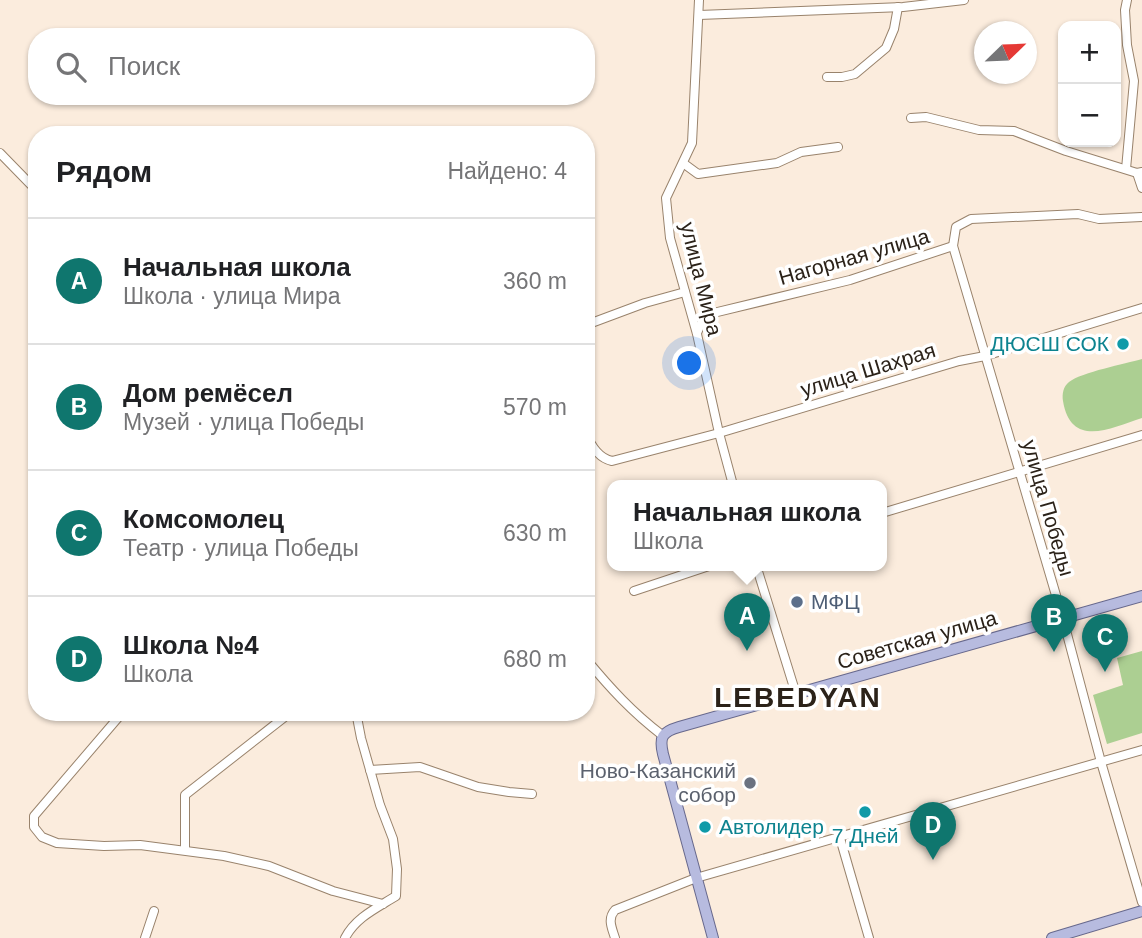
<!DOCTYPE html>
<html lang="ru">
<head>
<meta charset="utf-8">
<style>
  :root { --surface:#fff; --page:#f6f6f6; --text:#202124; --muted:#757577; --line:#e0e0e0; --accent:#0f766e }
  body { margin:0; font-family:Arial,sans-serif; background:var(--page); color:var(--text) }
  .controls { position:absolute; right:21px; top:21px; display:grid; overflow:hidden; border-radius:14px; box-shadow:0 2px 5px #0004 }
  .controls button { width:63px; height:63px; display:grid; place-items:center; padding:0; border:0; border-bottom:2px solid var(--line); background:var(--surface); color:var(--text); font:35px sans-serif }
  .compass { position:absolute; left:974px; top:21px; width:63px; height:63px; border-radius:50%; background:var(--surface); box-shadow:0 2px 5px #0004; rotate:67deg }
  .you { position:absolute; left:690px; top:364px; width:24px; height:24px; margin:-18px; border:5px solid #fff; border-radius:50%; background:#1a73e8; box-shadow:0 0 0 10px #1a73e833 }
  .badge { display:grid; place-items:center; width:46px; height:46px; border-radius:50%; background:var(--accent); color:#fff; font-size:23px; font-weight:700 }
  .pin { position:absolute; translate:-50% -58px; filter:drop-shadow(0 2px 4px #0008) }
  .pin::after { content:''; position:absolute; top:37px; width:24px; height:21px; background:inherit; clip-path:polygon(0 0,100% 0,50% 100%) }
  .popup { position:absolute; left:607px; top:480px; width:280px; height:91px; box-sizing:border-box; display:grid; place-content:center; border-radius:14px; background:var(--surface); filter:drop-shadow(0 2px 5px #0005); font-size:23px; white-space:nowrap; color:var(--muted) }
  .popup b { font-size:26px; color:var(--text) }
  .popup::after { content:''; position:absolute; left:50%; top:100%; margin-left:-14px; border:14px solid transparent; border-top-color:var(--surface) }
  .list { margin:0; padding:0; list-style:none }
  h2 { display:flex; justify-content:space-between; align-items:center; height:91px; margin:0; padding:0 28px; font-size:30px }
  h2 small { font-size:23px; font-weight:400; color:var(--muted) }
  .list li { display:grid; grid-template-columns:46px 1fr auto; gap:21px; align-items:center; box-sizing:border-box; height:126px; padding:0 28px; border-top:2px solid var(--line) }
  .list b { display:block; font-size:26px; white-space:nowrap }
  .list p { margin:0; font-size:23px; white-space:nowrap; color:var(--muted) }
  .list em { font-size:23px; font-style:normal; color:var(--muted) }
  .icon { flex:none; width:38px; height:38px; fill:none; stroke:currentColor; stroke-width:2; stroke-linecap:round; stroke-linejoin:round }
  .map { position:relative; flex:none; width:1142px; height:938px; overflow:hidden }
  .search { position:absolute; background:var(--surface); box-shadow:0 2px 5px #0004; left:28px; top:28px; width:567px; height:77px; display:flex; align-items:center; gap:18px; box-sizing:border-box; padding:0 24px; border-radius:28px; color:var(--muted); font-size:26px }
  .panel { position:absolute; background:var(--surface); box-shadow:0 2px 5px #0004; left:28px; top:126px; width:567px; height:595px; border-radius:28px }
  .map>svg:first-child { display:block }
  .green { fill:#accf92 }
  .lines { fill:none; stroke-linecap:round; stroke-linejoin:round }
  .minor-casing { stroke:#99836c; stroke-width:10 }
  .major-casing { stroke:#67688c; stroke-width:12 }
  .minor { stroke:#fff; stroke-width:8 }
  .major { stroke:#b7bbdf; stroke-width:10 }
  .culture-dot { fill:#0f9aa8; stroke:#fff; stroke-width:2.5 }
  .service-dot { fill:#5c6f8a; stroke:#fff; stroke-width:2.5 }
  .worship-dot { fill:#6b7280; stroke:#fff; stroke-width:2.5 }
  .labels { text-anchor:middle; stroke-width:7; stroke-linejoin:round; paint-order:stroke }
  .street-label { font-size:21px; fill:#2b2219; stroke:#fff }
  .culture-label { font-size:21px; fill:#0d838f; stroke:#fff; text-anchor:end }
  .service-label { font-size:21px; fill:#4e5e75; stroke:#fff; text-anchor:start }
  .worship-label { font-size:21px; fill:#5b616d; stroke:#fff; text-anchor:end }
  .district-label { font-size:28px; font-weight:bold; letter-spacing:2px; fill:#2b2219; stroke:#fff }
</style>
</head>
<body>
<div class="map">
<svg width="1142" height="938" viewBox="0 0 1142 938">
  <rect width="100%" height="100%" fill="#fbecdd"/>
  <!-- green -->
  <g class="green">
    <path d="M1142,359V418C1111,428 1071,449 1063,401C1062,394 1063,387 1069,382C1082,372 1125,364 1142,359Z"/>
    <polygon points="1142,651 1142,733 1107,744 1093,695 1123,685 1117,658"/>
  </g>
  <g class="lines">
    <!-- minor casing -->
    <g class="minor-casing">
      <g id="minor">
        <polyline points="699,0 692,143 666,198 670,238 697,334 719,433 733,485"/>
        <polyline points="699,15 903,7 964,0"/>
        <polyline points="827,77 842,77 855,74 886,48 894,29 898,7"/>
        <polyline points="911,118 926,117 979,130 1014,131 1066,151 1137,173 1142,172"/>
        <polyline points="0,153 37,191"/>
        <polyline points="683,163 698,174 777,163 801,152 838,147"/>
        <polyline points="1126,169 1134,81 1127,45 1125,10 1127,0"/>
        <polyline points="1137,173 1142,188"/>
        <polyline points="1142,217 1099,219 1078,214 971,219 956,227 953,246 1063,619 1101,762 1142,902"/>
        <polyline points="586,325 645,303 685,292"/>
        <polyline points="697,333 705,315 850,280 953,246"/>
        <path d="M586,433C591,446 598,458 612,461L719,433L959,361L985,356L1142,308"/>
        <polyline points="882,513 1142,435"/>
        <polyline points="756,565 796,694"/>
        <polyline points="634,591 712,565"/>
        <path d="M586,659C610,688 632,712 662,735"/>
        <polyline points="123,712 34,816 34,827 42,837 57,843 104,846 140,845 224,856 269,866 333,891 383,904"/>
        <polyline points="370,770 420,767 478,787 509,792 532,794"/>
        <polyline points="840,838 869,938"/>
        <polyline points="185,850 185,795 291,712"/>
        <polyline points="145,938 154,911"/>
        <path d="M345,938C356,917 377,908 396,896L397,869L393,839L380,805L361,738L356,712"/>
        <path d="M615,938C612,928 607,919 615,910L696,878L1142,750"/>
      </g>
    </g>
    <!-- major casing -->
    <g class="major-casing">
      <g id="major">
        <path d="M713,938L663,754C659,737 662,732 679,727L1142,596"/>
        <polyline points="1052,938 1142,911"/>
      </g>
    </g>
    <!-- minor -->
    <use href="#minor" class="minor"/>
    <!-- major -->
    <use href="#major" class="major"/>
  </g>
  <!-- markers -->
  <g class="culture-dot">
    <circle cx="1123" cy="344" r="7"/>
    <circle cx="865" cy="812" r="7"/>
    <circle cx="705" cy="827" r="7"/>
  </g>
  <circle class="service-dot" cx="797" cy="602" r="7"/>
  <circle class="worship-dot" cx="750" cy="783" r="7"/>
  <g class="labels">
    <!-- street labels -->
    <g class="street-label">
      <text transform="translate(854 257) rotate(-16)" y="7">Нагорная улица</text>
      <text transform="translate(701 279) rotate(76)" y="7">улица Мира</text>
      <text transform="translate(868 370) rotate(-17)" y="7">улица Шахрая</text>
      <text transform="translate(1048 508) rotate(74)" y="7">улица Победы</text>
      <text transform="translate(917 640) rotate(-16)" y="7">Советская улица</text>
    </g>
    <!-- culture labels -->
    <g class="culture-label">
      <text x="1109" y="351">ДЮСШ СОК</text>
      <text x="719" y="834" text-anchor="start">Автолидер</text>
      <text x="865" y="843" text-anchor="middle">7 Дней</text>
    </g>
    <!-- service labels -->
    <g class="service-label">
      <text x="811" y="609">МФЦ</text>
    </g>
    <!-- worship labels -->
    <g class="worship-label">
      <text x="736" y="778">Ново-Казанский<tspan x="736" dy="24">собор</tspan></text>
    </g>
    <!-- district labels -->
    <g class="district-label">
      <text x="798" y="707">LEBEDYAN</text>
    </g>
  </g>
</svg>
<div class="controls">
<button>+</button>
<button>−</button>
</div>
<svg class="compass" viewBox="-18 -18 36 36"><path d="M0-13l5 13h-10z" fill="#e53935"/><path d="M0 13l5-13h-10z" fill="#757577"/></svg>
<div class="you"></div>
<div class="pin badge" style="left:747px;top:651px">A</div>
<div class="popup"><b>Начальная школа</b>Школа</div>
<div class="pin badge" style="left:1054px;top:652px">B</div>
<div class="pin badge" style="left:1105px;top:672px">C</div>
<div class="pin badge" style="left:933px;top:860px">D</div>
<div class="search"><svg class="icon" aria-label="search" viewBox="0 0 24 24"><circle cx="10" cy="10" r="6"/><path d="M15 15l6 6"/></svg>Поиск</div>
<section class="panel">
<h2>Рядом<small>Найдено: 4</small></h2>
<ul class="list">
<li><span class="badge">A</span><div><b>Начальная школа</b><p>Школа · улица Мира</p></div><em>360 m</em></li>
<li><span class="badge">B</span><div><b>Дом ремёсел</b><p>Музей · улица Победы</p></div><em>570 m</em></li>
<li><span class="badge">C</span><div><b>Комсомолец</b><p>Театр · улица Победы</p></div><em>630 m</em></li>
<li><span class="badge">D</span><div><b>Школа №4</b><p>Школа</p></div><em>680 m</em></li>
</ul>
</section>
</div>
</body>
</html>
